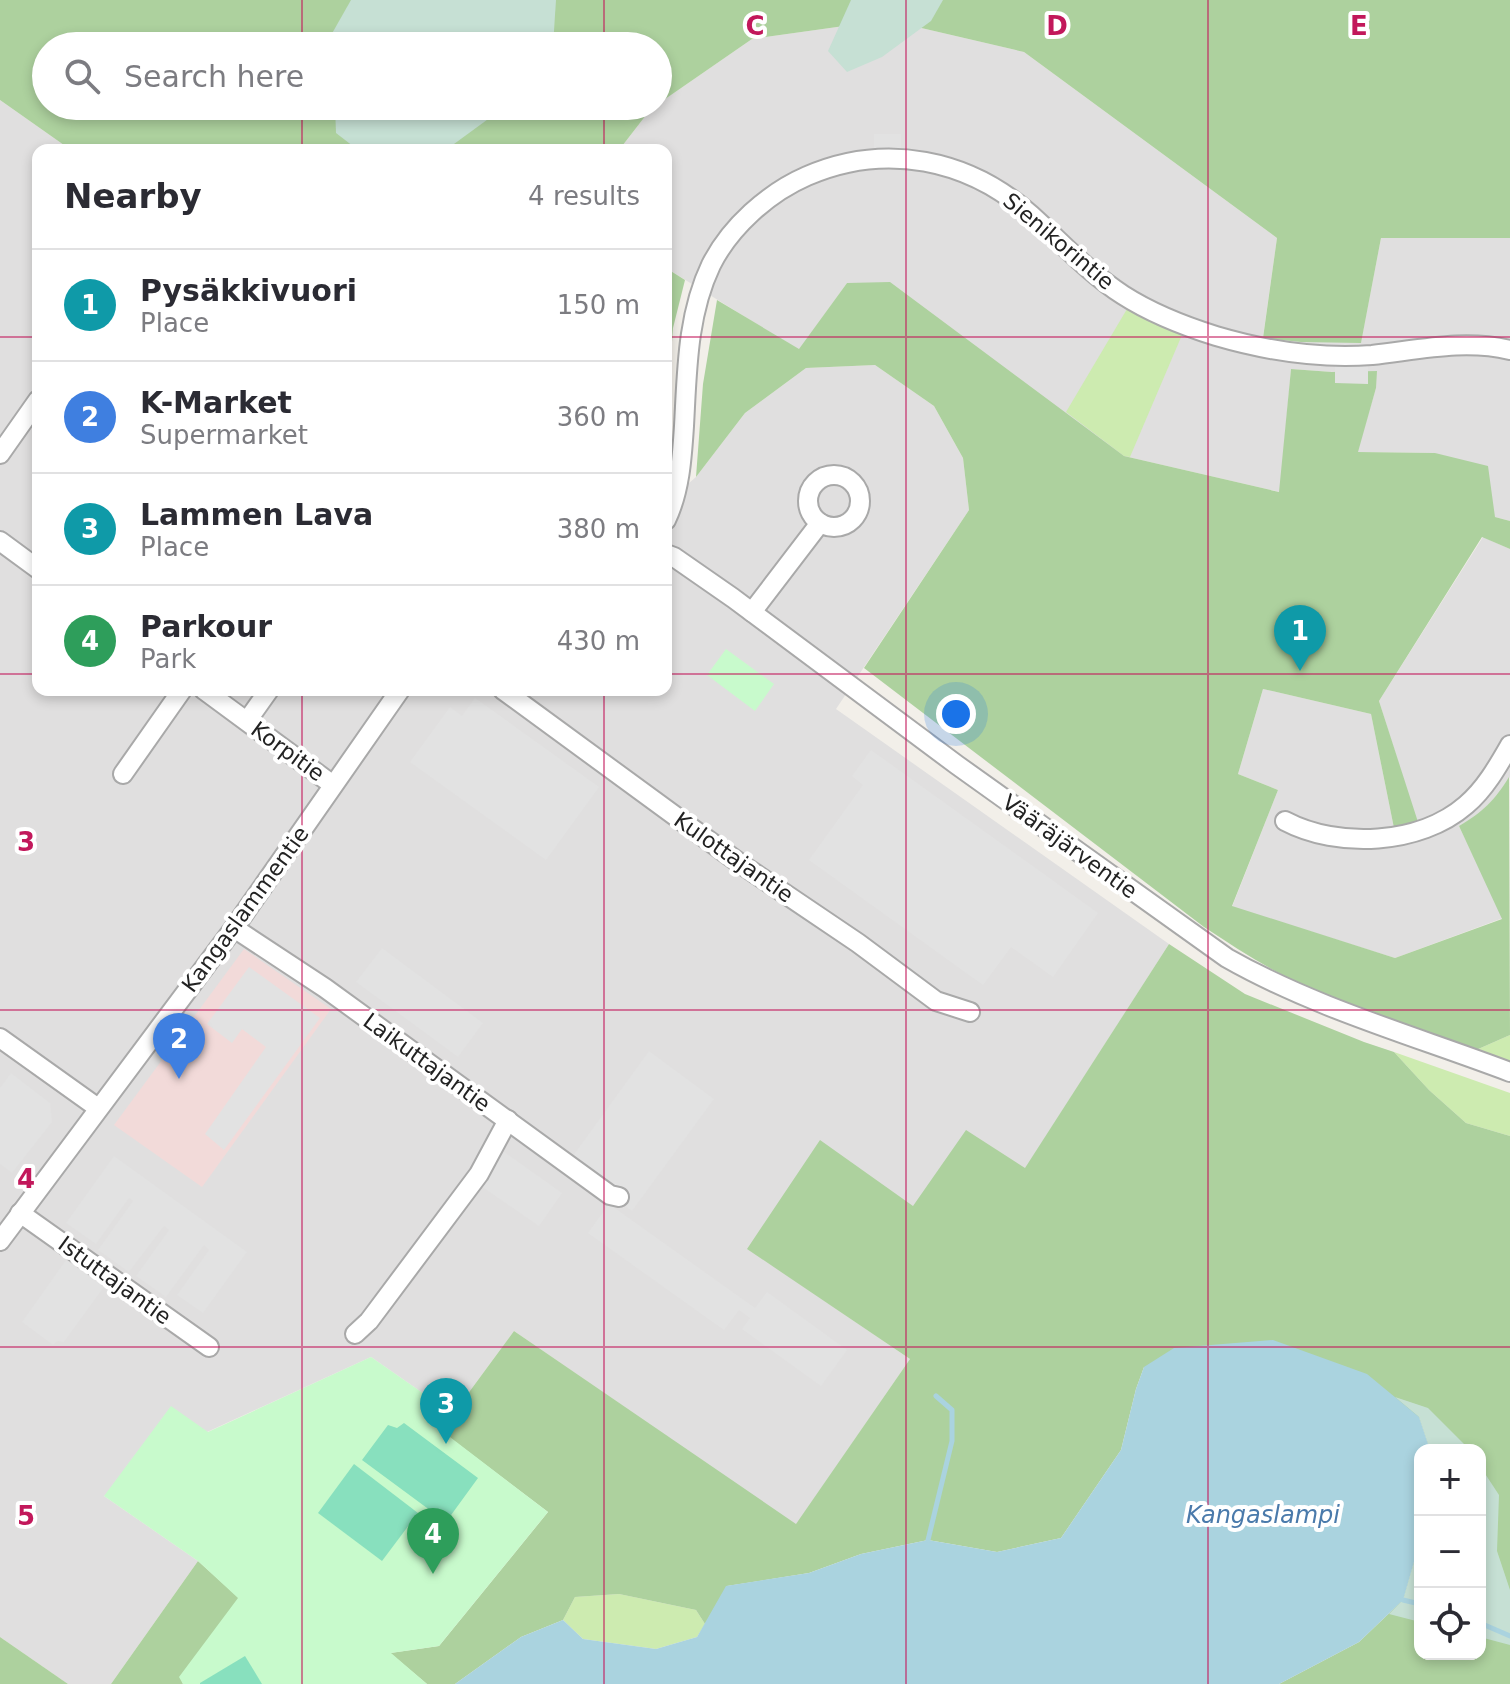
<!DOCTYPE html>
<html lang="en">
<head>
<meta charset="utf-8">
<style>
  :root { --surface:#fff; --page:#f7f7f7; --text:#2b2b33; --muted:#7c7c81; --line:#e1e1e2; --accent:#ea580c }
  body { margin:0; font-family:"DejaVu Sans",sans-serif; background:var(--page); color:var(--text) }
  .controls { position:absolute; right:24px; bottom:24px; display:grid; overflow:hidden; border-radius:16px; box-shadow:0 4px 12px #0003 }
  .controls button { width:72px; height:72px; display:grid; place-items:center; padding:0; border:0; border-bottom:2px solid var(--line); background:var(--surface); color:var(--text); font:40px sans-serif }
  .you { position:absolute; left:956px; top:714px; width:28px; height:28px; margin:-20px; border:6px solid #fff; border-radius:50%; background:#1a73e8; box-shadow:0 0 0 12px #1a73e833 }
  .badge { display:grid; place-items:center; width:52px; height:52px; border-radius:50%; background:var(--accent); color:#fff; font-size:26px; font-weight:700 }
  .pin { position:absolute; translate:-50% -66px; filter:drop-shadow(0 2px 4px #0008) }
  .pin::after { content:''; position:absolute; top:42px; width:28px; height:24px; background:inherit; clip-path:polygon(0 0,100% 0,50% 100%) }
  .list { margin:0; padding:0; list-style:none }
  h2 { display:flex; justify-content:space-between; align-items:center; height:104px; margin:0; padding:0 32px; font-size:34px }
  h2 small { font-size:26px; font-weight:400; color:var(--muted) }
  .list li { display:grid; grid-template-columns:52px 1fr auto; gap:24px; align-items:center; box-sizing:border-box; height:112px; padding:0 32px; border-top:2px solid var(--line) }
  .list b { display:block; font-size:30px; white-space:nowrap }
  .list p { margin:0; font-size:26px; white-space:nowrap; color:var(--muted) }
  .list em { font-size:26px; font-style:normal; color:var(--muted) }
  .icon { flex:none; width:44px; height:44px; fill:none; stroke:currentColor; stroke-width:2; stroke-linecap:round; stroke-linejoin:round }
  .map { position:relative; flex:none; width:1510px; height:1684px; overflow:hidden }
  .search { position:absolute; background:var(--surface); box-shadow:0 4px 12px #0003; left:32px; top:32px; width:640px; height:88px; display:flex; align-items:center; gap:20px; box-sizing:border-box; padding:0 28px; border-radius:44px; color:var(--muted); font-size:30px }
  .panel { position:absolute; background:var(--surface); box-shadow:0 4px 12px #0003; left:32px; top:144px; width:640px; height:552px; border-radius:16px }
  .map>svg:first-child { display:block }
  .residential { fill:#e0dfdf }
  .commercial { fill:#f2dad9 }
  .grass { fill:#cdebb0 }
  .forest { fill:#add19e }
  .wetland { fill:#c6e0d4 }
  .park { fill:#c8facc }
  .pitch { fill:#88e0be }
  .parking { fill:#e2e2e2 }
  .water { fill:#aad3df }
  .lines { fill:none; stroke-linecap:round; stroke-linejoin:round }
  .stream { stroke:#aad3df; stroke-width:5 }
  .minor-casing { stroke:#a9a9a9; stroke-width:22 }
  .minor { stroke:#fff; stroke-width:18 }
  .grid { fill:none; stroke:#c2185b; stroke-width:2; stroke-opacity:0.55 }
  .labels { text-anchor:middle; stroke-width:8; stroke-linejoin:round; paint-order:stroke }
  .street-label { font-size:22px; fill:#222; stroke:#fff }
  .water-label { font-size:24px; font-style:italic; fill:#4a7aab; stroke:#fff }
  .grid-label { font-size:26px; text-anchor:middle; font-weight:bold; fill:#c2185b; stroke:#fff; stroke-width:8; stroke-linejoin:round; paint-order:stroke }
</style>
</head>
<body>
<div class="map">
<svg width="1510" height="1684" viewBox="0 0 1510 1684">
  <rect width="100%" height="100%" fill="#f2efe9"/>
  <!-- residential -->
  <g class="residential">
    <polygon points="887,20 1024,52 1277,238 1263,337 1361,342 1381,238 1510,238 1510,521 1495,517 1435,453 1357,452 1376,388 1332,372 1291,369 1280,492 1124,456 847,283 799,350 666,268 666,150 619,150 650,110 658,106 658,104 752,39"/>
    <polygon points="0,100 71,150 38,150 38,690 666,690 666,503 696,477 745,413 806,368 875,365 934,406 963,458 969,510 836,709 1169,944 1025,1169 913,1206 748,1249 910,1359 796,1525 514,1331 453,1414 371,1357 207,1432 104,1496 198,1561 111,1684 68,1684 0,1637"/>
    <polygon points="1483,537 1510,549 1510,777 1498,795 1477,816 1459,826 1503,918 1395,958 1232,907 1278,790 1238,774 1263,689 1371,714 1394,828 1417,822 1379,701"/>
  </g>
  <!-- commercial -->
  <polygon class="commercial" points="244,949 331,1009 202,1187 114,1125"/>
  <!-- grass -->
  <g class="grass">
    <polygon points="1127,309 1182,335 1130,457 1124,456 1066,412"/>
    <polygon points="1510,1035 1510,1062 1476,1050"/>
    <polygon points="1394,1052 1510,1093 1510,1136 1466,1123 1429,1090"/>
    <polygon points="619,1594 696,1610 705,1624 697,1637 656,1649 583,1639 563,1620 575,1597"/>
  </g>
  <!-- forest -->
  <g class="forest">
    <polygon points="0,0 1510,0 1510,238 1381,238 1361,343 1301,342 1263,338 1277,238 1024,52 887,20 752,39 658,104 658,46 46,46 46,106 655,106 650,110 619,150 71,150 0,100"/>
    <polygon points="666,268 685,280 673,328 666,424"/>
    <path d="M890,282L1124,456L1279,492L1291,369L1332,372L1377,371L1376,388L1358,452L1435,453L1488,466L1495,517L1510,521V549L1482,537L1379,701L1418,822L1394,828L1371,714L1263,689L1238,774L1278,790L1232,906L1395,958L1502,919L1459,826C1482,813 1495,800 1509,777L1510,1035L1476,1050C1415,1028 1354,1008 1295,981C1263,966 1233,946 1204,927L864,668L969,510L963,458L934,406L875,365L806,368L745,413L696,477L703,384L717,300L799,349L847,283Z"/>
    <polygon points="1169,944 1245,994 1364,1042 1394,1052 1429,1090 1466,1123 1510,1136 1510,1684 1279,1684 1359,1642 1403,1600 1420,1541 1420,1654 1480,1654 1480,1450 1430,1450 1419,1417 1144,1367 1136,1389 1121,1450 1061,1538 997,1552 928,1540 861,1554 809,1573 727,1586 705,1624 696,1610 619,1594 575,1597 563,1620 521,1637 455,1684 427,1684 390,1653 439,1646 548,1512 445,1434 453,1414 514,1331 796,1524 910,1359 747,1249 820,1140 913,1206 966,1130 1025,1168"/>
    <polygon points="198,1561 239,1598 180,1677 183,1684 111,1684"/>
    <polygon points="0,1637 68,1684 0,1684"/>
  </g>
  <!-- wetland -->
  <g class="wetland">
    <polygon points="351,0 556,0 553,46 331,46 330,37"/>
    <polygon points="851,0 943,0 931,21 882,57 847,72 828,51"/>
    <polygon points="335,106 506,106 454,144 431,150 358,150 336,133"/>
    <polygon points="1395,1397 1428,1408 1470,1450 1430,1450 1419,1417"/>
    <polygon points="1480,1466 1499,1495 1497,1551 1510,1590 1510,1645 1480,1637"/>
    <polygon points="1420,1541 1420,1622 1389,1614 1403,1600"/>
  </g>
  <!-- park -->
  <g class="park">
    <polygon points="726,649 774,684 755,711 707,675"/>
    <polygon points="371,1357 453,1414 446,1434 548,1512 439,1646 391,1653 427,1684 183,1684 179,1677 238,1598 198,1561 104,1496 171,1406 208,1432"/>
  </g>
  <!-- pitch -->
  <g class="pitch">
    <polygon points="404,1423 478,1478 446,1522 362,1460 388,1425 397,1428"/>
    <polygon points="354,1464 418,1513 382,1561 318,1513"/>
    <polygon points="245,1656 262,1684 200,1684 200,1683"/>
  </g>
  <!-- parking -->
  <g class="parking">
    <rect x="874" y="134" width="27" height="25"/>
    <polygon points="1335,355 1368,355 1368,384 1335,383"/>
    <polygon points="475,698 599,787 546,860 410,762 450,707 462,716"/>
    <polygon points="871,750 1098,913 1053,977 1011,947 983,985 809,860 863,785 852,776"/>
    <polygon points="382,948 483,1023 458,1057 356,982"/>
    <polygon points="249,967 320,1018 224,1150 205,1134 266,1047 242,1029 232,1043 207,1024"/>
    <polygon points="649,1051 714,1099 632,1211 567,1164"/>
    <polygon points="11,1073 50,1103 52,1122 12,1173 0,1164 0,1088"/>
    <polygon points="504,1152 562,1193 539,1226 481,1186"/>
    <polygon points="114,1156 247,1252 203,1313 177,1295 209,1250 204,1245 166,1297 136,1276 169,1230 164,1226 129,1272 98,1250 133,1201 129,1198 96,1244 66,1223"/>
    <polygon points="609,1204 755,1308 767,1292 847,1350 821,1386 742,1329 750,1318 739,1310 724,1330 588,1233"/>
    <polygon points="66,1260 104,1287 64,1342 57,1341 53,1345 22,1322"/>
  </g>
  <!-- water -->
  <polygon class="water" points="1273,1340 1367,1374 1419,1417 1430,1450 1420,1450 1420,1541 1403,1600 1359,1642 1279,1684 455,1684 521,1637 563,1620 583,1639 656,1649 697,1637 726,1586 809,1573 861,1554 928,1540 997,1552 1061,1538 1121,1450 1136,1389 1144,1367 1174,1348"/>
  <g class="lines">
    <!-- stream -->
    <g class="stream">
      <polyline points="928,1540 952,1441 952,1410 936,1396"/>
      <polyline points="1403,1600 1420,1604"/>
      <polyline points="1480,1623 1510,1636"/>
    </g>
    <!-- minor casing -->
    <g class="minor-casing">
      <g id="minor">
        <polyline points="0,454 38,400"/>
        <circle cx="834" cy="501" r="26"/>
        <path d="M666,520C680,491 682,457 684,426C687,372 687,315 711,265C730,227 768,193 807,176C885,142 969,159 1031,215C1061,242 1089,273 1123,295C1151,313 1184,326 1216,336C1267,351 1319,359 1372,355C1418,350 1464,339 1510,350"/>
        <polyline points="0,541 38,569"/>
        <path d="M666,554L674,557L733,598L957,765L1227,958C1315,1008 1415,1036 1510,1072"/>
        <polyline points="752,612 820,523"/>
        <polyline points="204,690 333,785"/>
        <polyline points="503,690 738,862 858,943 936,1001 970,1012"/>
        <polyline points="247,721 269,690"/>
        <polyline points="123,774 182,690"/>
        <path d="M1285,821C1338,849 1420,845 1466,805C1485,789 1498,766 1510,745"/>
        <polyline points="234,928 325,988 610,1195 619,1197"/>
        <polyline points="0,1038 98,1108"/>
        <polyline points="20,1213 209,1347"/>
        <polyline points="0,1241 234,928 400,690"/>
        <polyline points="355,1334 369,1321 479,1174 508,1120"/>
      </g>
    </g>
    <!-- minor -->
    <use href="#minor" class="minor"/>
  </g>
  <!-- grid -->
  <path class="grid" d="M302,0V46M604,0V46M906,0V1684M1208,0V1684M302,106V150M604,106V150M0,337H38M666,337H1510M0,674H38M666,674H1510M302,690V1684M604,690V1684M0,1010H1510M0,1347H1510"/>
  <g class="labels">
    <!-- street labels -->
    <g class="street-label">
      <text transform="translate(1059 241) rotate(40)" y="8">Sienikorintie</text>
      <text transform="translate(288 751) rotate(36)" y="8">Korpitie</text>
      <text transform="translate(1070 846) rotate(36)" y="8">Vääräjärventie</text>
      <text transform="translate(734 857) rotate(35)" y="8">Kulottajantie</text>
      <text transform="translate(245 909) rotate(-54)" y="8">Kangaslammentie</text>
      <text transform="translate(427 1062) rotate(36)" y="8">Laikuttajantie</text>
      <text transform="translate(115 1280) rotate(36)" y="8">Istuttajantie</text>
    </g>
    <!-- water labels -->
    <g class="water-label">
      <text x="1263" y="1523">Kangaslampi</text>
    </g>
  </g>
  <g class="grid-label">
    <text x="755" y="35">C</text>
    <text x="1057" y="35">D</text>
    <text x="1359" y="35">E</text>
    <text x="26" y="851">3</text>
    <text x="26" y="1188">4</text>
    <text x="26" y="1525">5</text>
  </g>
</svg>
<div class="controls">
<button>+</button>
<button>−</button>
<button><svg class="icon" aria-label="locate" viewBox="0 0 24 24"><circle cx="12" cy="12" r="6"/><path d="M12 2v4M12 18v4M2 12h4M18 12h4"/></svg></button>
</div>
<div class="you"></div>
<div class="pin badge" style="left:1300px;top:671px;background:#0f9aa8">1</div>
<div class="pin badge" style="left:179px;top:1079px;background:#3f7fe0">2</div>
<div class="pin badge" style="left:446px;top:1444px;background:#0f9aa8">3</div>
<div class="pin badge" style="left:433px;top:1574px;background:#2e9e5b">4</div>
<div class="search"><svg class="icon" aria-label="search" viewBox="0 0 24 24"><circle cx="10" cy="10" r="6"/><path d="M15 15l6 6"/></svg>Search here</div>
<section class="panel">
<h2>Nearby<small>4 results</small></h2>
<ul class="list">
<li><span class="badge" style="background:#0f9aa8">1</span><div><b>Pysäkkivuori</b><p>Place</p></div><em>150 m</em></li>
<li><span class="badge" style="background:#3f7fe0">2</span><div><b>K-Market</b><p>Supermarket</p></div><em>360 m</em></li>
<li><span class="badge" style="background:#0f9aa8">3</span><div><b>Lammen Lava</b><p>Place</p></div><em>380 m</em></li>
<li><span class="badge" style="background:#2e9e5b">4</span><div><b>Parkour</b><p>Park</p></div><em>430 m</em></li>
</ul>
</section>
</div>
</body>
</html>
